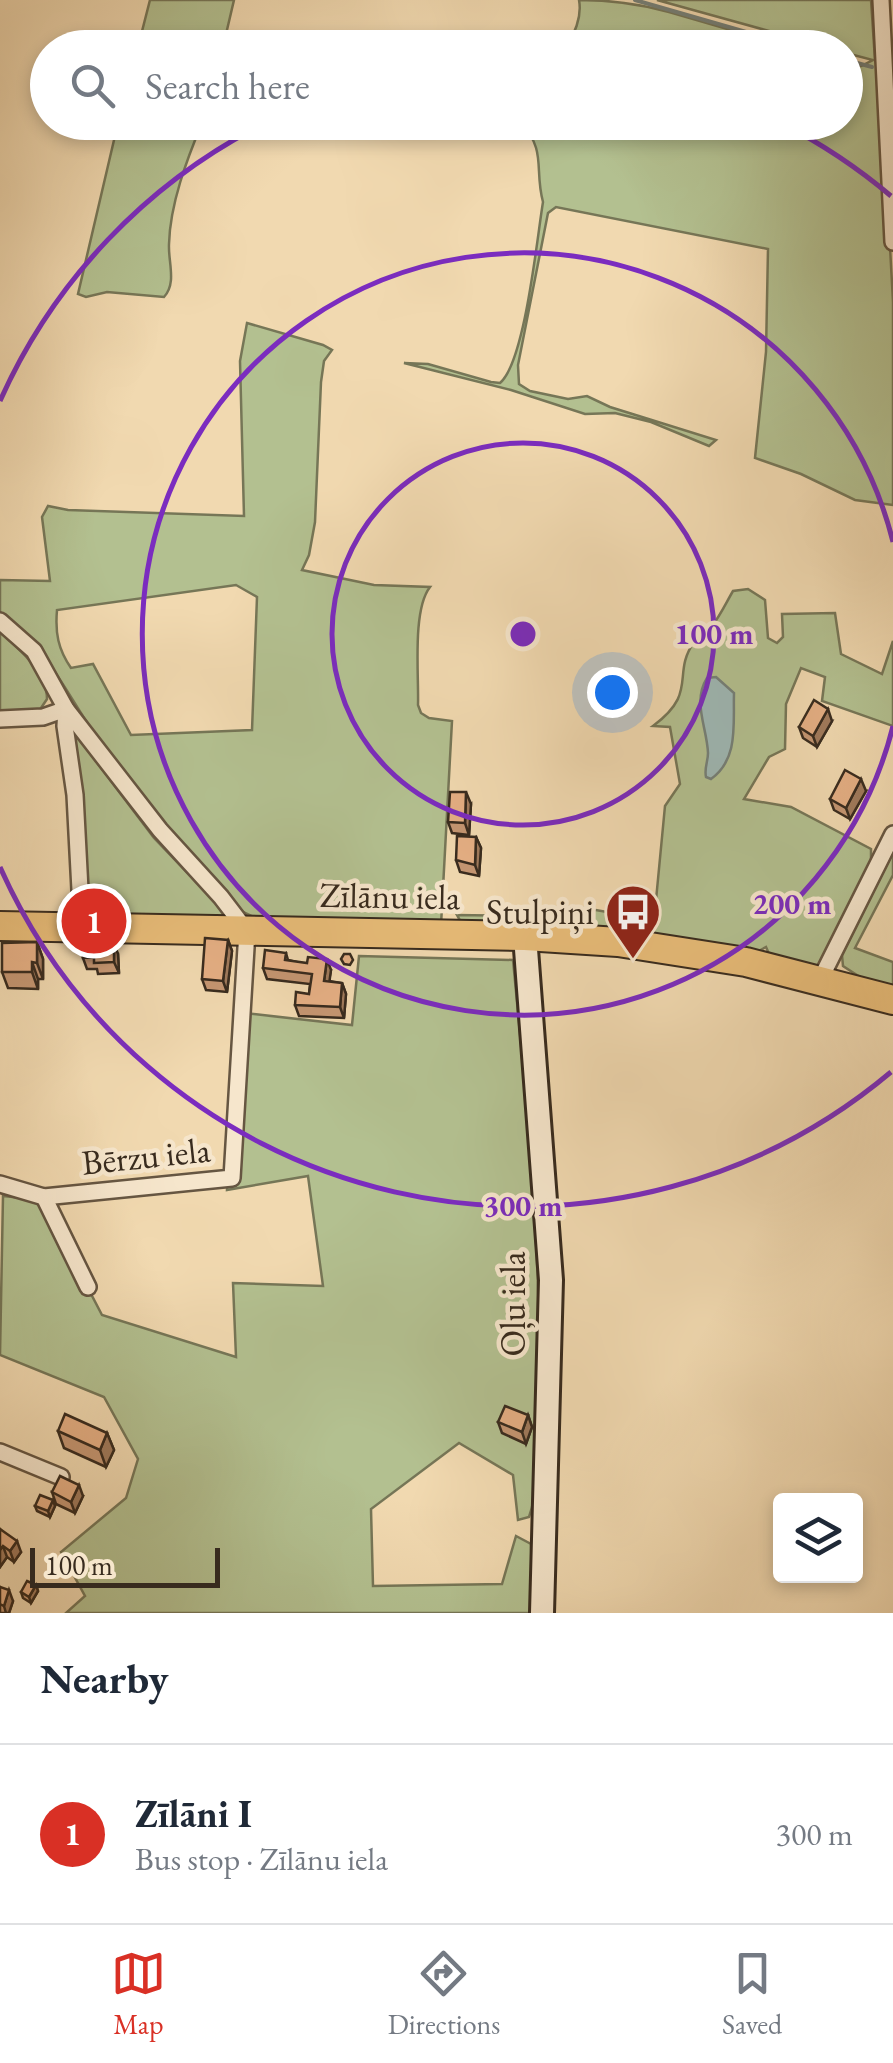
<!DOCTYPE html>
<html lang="en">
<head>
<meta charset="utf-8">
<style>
  :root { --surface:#fff; --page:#f6f6f7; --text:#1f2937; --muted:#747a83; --line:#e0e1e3; --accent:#d93025 }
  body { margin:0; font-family:"EB Garamond",serif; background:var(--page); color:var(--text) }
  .controls { position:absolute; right:30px; bottom:30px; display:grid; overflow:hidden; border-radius:10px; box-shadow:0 5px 15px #0003 }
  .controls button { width:90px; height:90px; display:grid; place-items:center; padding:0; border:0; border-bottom:2px solid var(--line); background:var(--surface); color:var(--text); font:50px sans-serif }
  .scale { position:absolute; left:30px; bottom:25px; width:190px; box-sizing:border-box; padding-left:10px; border:5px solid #382b1e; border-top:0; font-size:28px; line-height:35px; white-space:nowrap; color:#382b1e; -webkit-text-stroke:8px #f6e6cc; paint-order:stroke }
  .you { position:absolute; left:612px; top:692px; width:35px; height:35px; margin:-25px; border:8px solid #fff; border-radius:50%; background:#1a73e8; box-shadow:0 0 0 15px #1a73e833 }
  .badge { display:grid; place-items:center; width:65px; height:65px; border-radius:50%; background:var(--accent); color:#fff; font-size:32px; font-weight:700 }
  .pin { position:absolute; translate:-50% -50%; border:5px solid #fff; box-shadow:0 2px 10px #0006 }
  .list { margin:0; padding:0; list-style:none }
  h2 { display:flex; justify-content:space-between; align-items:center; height:130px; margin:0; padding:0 40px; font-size:42px }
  h2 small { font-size:32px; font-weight:400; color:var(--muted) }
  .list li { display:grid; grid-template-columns:65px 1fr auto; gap:30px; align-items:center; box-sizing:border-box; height:180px; padding:0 40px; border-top:2px solid var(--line) }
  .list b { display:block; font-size:38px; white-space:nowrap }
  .list p { margin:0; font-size:32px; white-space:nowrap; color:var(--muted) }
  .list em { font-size:32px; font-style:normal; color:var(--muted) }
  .icon { flex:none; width:55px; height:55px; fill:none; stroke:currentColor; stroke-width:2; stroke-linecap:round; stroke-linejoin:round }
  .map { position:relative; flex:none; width:893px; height:1613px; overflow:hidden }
  .search { position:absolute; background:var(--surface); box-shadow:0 5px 15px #0003; left:30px; right:30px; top:30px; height:110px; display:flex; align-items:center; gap:25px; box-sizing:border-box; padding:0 35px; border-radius:55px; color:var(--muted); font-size:38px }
  .sheet { height:310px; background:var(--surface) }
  nav { display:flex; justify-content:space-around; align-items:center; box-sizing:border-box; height:140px; border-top:2px solid var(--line); background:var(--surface); font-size:28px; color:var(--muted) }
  nav a { display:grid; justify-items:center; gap:5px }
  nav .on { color:var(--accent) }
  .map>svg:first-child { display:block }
  .green { fill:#b3c090; stroke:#767657; stroke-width:2.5; fill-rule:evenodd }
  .water { fill:#9eb8b5; stroke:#758079; stroke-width:2.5 }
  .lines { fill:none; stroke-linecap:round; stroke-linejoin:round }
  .stream { stroke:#758079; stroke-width:4 }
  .street-casing { stroke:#665642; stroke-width:20 }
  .secondary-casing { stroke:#382b1e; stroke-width:28 }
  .highway-casing { stroke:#382b1e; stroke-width:32 }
  .street { stroke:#f6e6cc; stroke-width:15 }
  .secondary { stroke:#f6e6cc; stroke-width:22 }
  .highway { stroke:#e8bc78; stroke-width:28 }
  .wall { fill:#c59672; stroke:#382b1e; stroke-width:2.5 }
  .shaded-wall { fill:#a07a5c; stroke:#382b1e; stroke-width:2.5 }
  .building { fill:#e5af84; stroke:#382b1e; stroke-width:2.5 }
  .ring { fill:none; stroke:#7b2cbf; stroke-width:5 }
  .labels { text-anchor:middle; stroke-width:9; stroke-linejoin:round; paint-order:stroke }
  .street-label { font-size:35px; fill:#382b1e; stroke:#f6e6cc }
  .poi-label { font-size:35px; fill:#382b1e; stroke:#f6e6cc; text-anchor:end }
  .centre { fill:#7b2cbf; stroke:#f6e6cc; stroke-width:5 }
  .ring-label { font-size:30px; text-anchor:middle; font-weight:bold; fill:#7b2cbf; stroke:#f6e6cc; stroke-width:9; stroke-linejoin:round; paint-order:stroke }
</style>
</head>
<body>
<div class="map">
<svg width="893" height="1613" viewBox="0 0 893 1613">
  <rect width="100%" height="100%" fill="#f1d9b0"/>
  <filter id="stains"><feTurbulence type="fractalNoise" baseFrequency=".002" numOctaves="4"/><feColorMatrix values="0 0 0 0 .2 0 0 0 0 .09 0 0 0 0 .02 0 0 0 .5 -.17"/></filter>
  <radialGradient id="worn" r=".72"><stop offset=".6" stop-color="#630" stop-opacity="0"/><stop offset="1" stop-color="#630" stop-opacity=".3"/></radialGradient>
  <!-- green -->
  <g class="green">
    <polygon points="150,0 234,0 223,47 138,47"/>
    <path d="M579,0C611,0 640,4 669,12L789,47H563C575,37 582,16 579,0Z"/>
    <path d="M657,0H871L875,60L880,63L893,302V505L855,500L801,474L755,458L766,352L768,249L556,207L548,213L518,365L519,384L530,391L568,399L587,396L610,407L716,440L709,446L651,422L615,413L585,414L511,390L404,363L428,364L491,382L500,383C525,362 537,238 543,202C534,169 547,151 521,123L846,122V67L861,66L873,60L846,53V48L827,47Z"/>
    <path d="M118,123H202C187,159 170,204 169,244C168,262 177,283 164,297L107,292L86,297L78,294Z"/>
    <path d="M247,323L323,345L332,350L324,361L321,382L315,522L309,555L302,570L374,585L430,587C412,610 419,676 418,705L421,713L429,718L452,721L441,925L260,920L243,912C188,858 132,791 90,727C62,685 42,642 0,612V580L50,581L42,517L48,506L68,510L244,516L240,361ZM236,585L257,597L252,730L131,735L93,664L71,668C58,649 55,633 57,610Z"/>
    <path d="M748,589L765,600L768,638L777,643L783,637L782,614L835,613L841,654L882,674L893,641V726L822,701L825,677L801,668L786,704L785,749L769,757L744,799L791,807L871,849V860L875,864L821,968L770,956L766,947L755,953L461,922L457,915L535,916L573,906L624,915L642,911L656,900L665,806L680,784L670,727L653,726C699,692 671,675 694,642C698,636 707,633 712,626C720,616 726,603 733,591Z"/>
    <path d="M0,632C19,648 47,673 47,699L39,711L0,713Z"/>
    <polygon points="71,728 154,838 223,910 224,918 89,920"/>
    <polygon points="893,852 893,875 855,948 893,962 893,989 860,977 843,966 842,955"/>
    <path d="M359,956L513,960C527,1108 542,1254 539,1403C538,1436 540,1487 529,1517L518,1520L513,1475L459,1443L371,1509L373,1586L502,1584L516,1536L531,1544L533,1613H66L85,1596L61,1552L126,1498L138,1459L104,1397L0,1355L3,1196L42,1200L102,1315L236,1357L233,1283L323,1286L308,1176L227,1190L235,1012L352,1025Z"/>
  </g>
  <!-- water -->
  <path class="water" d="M716,677L734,693C733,724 739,759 711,779L706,777C704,768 708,762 708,753C707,727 692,702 707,678Z"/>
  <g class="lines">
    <!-- stream -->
    <g class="stream">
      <polyline points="635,0 802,48"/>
      <polyline points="846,60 872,67"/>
    </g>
    <!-- street casing -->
    <g class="street-casing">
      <g id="street">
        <polyline points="881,0 893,242"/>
        <polyline points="0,621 34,651 66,709 160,830 221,897 247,931 232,1178 44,1197 0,1184"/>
        <polyline points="0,719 43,717 66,709 65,726 75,795 82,928"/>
        <polyline points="820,980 893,834"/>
        <polyline points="44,1197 88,1287"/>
        <polyline points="0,1452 61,1477"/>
      </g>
    </g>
    <!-- secondary casing -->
    <g class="secondary-casing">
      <polyline id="secondary" points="525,936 551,1280 542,1613"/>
    </g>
    <!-- highway casing -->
    <g class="highway-casing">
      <polyline id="highway" points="0,926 525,936 618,942 746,962 893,1000"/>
    </g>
    <!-- street -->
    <use href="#street" class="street"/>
    <!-- secondary -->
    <use href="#secondary" class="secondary"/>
    <!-- highway -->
    <use href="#highway" class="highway"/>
  </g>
  <!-- wall -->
  <g class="wall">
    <polygon points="832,721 817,747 803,738 799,727"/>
    <polygon points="866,791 850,819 834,810 830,799"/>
    <polygon points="471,804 469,835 452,833 448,822"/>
    <polygon points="476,837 481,848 479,876 460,872 456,860"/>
    <polygon points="228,940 232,951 227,992 206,990 202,979"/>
    <polygon points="37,942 43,959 43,979 38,979 38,989 8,988 2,972"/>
    <polygon points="286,953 288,960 331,970 329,981 342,983 346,994 344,1018 299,1016 295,1005 309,994 310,984 267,979 263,968"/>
    <polygon points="118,954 119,973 98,974 97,969 87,969 83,958"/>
    <polygon points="528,1415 532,1427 526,1444 502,1433 498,1422"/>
    <polygon points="58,1431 107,1433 114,1450 106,1467 64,1448"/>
    <polygon points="52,1492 83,1496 75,1513 56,1504"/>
    <polygon points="35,1506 55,1506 50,1517 37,1511"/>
    <polygon points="0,1529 21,1552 14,1562 7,1557 0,1567"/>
    <polygon points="36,1585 38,1591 31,1603 23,1598 21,1592"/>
    <polygon points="0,1587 13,1601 9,1613 0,1613"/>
  </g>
  <!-- shaded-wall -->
  <g class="shaded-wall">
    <polygon points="828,709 832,721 817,747 813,736"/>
    <polygon points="861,779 866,791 850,819 846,808"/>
    <polygon points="466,792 471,804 469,835 465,823"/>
    <polygon points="476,837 481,848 479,876 475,865"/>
    <polygon points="228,940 232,951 227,992 223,981"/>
    <polygon points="37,942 43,959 43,979 37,963"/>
    <polygon points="114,943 118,954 119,973 114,962"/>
    <polygon points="327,959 331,970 328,992 324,981"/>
    <polygon points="32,962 38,979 38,989 32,972"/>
    <polygon points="342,983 346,994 344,1018 340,1007"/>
    <polygon points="528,1415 532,1427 526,1444 522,1432"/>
    <polygon points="107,1433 114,1450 106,1467 100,1450"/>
    <polygon points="79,1485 83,1496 75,1513 71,1502"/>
    <polygon points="53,1500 55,1506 50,1517 48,1511"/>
    <polygon points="17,1541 21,1552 14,1562 10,1551"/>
    <polygon points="3,1546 7,1557 0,1567 0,1550"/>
    <polygon points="36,1585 38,1591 31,1603 29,1597"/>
    <polygon points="9,1590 13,1601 9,1613 6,1613 4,1606"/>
  </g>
  <!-- building -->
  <g class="building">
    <polygon points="814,700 828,709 813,736 799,727"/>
    <polygon points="845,770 861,779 846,808 830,799"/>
    <polygon points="450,792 466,792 465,823 448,822"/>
    <polygon points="457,836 476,837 475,865 456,860"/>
    <polygon points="205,938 228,940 223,981 202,979"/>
    <polygon points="37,942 37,963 32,962 32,972 2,972 2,943"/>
    <polygon points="114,943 114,962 94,963 94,957 83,958 82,944"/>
    <polygon points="265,950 286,953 285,960 307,963 308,957 327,959 324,981 342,983 340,1007 295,1005 296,992 309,994 312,974 263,968"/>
    <polygon points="344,954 350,954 353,960 350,965 344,964 341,959"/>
    <polygon points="505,1406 528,1415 522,1432 498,1422"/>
    <polygon points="65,1414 107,1433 100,1450 58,1431"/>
    <polygon points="60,1476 79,1485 71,1502 52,1492"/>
    <polygon points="40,1495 53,1500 48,1511 35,1506"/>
    <polygon points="0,1529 17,1541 10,1551 3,1546 0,1550"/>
    <polygon points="27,1581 36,1585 29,1597 21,1592"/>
    <polygon points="0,1587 9,1590 4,1606 0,1604"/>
  </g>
  <!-- distance rings -->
  <g class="ring">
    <circle cx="523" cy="634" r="191"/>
    <path d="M893 726A381 381 0 1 1 893 542"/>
    <path d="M891 1072A572 572 0 0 1 0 867M0 401A572 572 0 0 1 263 124M783 124A572 572 0 0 1 891 196"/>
  </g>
  <!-- icons -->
  <defs>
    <g id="bus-pin" transform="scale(2.875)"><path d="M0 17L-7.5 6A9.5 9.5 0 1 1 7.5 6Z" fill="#8f2418" stroke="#f6e6cc"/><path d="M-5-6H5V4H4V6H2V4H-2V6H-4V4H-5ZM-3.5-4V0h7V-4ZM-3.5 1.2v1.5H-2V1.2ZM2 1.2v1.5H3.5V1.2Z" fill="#fff"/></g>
  </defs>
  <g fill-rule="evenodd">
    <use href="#bus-pin" x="633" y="912"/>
  </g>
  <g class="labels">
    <!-- street labels -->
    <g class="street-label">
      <text transform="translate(390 896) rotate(1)" y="12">Zīlānu iela</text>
      <text transform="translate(146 1156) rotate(-6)" y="12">Bērzu iela</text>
      <text transform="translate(513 1304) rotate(-90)" y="12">Oļu iela</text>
    </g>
    <!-- poi labels -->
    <g class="poi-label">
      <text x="594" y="924">Stulpiņi</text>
    </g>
  </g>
  <circle cx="523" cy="634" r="15" class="centre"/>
  <g class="ring-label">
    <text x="714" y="644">100 m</text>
    <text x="792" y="914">200 m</text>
    <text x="523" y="1216">300 m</text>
  </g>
  <rect width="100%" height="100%" filter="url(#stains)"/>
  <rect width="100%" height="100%" fill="url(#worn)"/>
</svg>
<div class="controls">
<button><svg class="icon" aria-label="layers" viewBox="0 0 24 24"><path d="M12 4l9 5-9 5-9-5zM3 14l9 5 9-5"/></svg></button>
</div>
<div class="scale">100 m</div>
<div class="you"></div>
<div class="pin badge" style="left:94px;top:921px">1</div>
<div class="search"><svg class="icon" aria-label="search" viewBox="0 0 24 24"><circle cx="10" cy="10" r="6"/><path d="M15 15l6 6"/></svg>Search here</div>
</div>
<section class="sheet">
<h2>Nearby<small></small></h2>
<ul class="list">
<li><span class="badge">1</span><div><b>Zīlāni I</b><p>Bus stop · Zīlānu iela</p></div><em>300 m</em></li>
</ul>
</section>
<nav>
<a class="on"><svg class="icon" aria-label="map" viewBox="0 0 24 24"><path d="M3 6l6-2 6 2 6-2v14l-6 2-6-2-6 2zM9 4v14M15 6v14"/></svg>Map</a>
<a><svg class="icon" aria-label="directions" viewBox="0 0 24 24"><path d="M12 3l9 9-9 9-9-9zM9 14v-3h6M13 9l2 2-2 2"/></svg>Directions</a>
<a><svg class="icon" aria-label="saved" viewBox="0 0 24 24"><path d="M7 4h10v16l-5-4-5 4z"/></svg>Saved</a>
</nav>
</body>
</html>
